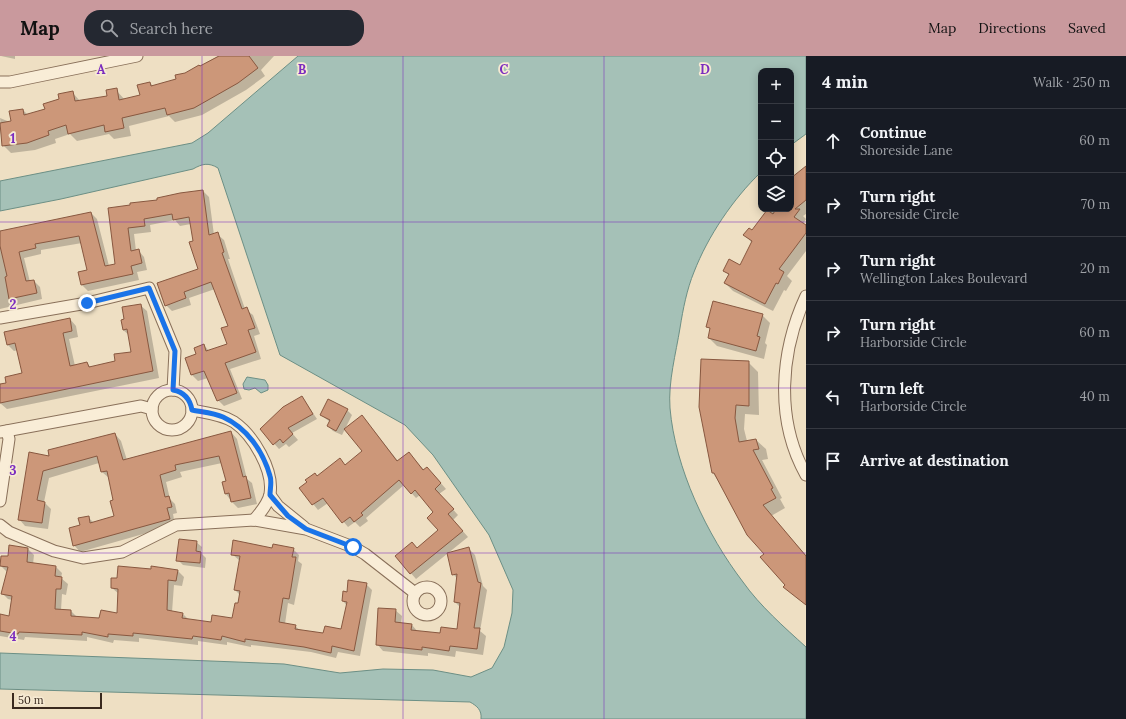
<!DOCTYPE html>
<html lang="en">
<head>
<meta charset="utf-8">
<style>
  :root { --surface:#171b24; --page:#242831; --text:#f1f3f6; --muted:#9ea1a6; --line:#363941; --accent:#c9999d }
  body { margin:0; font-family:Lora,serif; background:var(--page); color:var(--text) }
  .controls { position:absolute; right:12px; top:12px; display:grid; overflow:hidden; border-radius:8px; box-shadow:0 2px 10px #0003 }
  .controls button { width:36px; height:36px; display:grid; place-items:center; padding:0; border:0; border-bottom:1px solid var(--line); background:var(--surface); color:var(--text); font:20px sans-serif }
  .scale { position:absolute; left:12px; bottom:10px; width:90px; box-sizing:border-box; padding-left:4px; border:2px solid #39291e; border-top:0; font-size:11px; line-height:14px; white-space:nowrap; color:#39291e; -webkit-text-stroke:3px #f6ead3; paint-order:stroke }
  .stop { position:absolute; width:12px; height:12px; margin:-9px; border:3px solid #1a73e8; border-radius:50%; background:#fff }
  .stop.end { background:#1a73e8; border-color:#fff; box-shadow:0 1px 4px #0008 }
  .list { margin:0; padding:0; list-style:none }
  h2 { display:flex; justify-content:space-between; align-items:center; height:52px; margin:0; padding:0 16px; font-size:17px }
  h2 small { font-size:13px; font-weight:400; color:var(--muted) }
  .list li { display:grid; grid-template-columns:26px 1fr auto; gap:12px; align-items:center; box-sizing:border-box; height:64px; padding:0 16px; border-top:1px solid var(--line) }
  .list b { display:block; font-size:15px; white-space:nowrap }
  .list p { margin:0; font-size:13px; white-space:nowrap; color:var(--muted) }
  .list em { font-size:13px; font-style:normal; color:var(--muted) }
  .icon { flex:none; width:22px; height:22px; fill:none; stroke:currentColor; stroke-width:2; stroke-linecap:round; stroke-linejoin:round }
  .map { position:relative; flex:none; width:806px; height:663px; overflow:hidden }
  header { display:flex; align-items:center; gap:24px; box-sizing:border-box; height:56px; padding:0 20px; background:var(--accent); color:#111 }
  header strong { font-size:19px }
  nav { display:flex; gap:22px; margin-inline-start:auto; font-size:14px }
  .search { width:280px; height:36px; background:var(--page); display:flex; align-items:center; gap:10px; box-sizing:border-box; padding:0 14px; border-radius:16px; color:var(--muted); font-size:15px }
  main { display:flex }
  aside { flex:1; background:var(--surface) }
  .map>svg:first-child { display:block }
  .water { fill:#a5c1b7; stroke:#6c8f85 }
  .shadow { fill:#0003 }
  .building { fill:#cc9779; stroke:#885840 }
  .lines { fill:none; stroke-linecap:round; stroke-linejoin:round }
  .street-casing { stroke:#89705a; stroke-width:13 }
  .street { stroke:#f9edd7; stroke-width:11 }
  .route { stroke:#1a73e8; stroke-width:5 }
  .grid { fill:none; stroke:#7b2cbf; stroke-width:1; stroke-opacity:0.55 }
  .grid-label { font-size:13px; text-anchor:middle; font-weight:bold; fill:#7b2cbf; stroke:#f6ead3; stroke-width:3.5; stroke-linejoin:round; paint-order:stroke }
</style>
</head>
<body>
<header>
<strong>Map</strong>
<div class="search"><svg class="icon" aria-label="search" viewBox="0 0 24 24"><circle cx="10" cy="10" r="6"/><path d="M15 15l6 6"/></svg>Search here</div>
<nav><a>Map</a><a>Directions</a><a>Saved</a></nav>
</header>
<main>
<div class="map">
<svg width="806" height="663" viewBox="0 0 806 663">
  <rect width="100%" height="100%" fill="#eedfc3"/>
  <!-- water -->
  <g class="water">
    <path d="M298,0H806V78L791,89V15H761V116C733,143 708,180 694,216C687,233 683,253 680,272C676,297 668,326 670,352C675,412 707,479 743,526C760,550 784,571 806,591V663H481C482,654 477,650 470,646L0,633V597L237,606L284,608L340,617L383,613L433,614L471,621L492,612L504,591L512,557L513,534L489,479L433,399L405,369L280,299L218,112C208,106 202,108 193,113L61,143L0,155V125L192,87L208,77Z"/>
    <polygon points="247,321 265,324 268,329 268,334 261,337 255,332 249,334 244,333 243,328"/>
  </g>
  <!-- shadow -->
  <g class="shadow">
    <polygon points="1,0 15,0 15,3"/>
    <polygon points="218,0 274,0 261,14 265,20 246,34 202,59 175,66 169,60 129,70 131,80 114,83 109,78 77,85 70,78 55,83 56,87 35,94 11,97 3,89 0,62 12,67 23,54 28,59 46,53 72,36 80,45 108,41 116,34 125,44 141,40 150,27 154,31 177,24 186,18"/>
    <polygon points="806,111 806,158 803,160 806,163 803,168 806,170 806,195 787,220 792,225 786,235 784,234 773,255 733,235 725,227 729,219 724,215 741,210 752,187 745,179 753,176 769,153 791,153 791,124"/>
    <polygon points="203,135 209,141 214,179 217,178 224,184 230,203 228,203 245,253 253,259 260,278 254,280 261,303 230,313 242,343 224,350 218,344 208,322 198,325 192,319 187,302 197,299 204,289 209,295 229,288 229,270 215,233 189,242 191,249 172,255 166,249 199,214 191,168 180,170 175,164 150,169 151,176 134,178 136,195 138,194 144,201 147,214 137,216 139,224 88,235 82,229 88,215 82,187 41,194 41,198 24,202 30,226 34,225 40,231 42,243 0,253 0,176 91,157 97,163 109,210 116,209 109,153"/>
    <polygon points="140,249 147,255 159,322 7,353 0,347 0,330 9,332 23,318 18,294 14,295 8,289 70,263 76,270 78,281 69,283 75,310 87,307 91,312 116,306 132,296 129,279 123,274 125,264"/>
    <polygon points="762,259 770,267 765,287 767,289 764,303 717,290 709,282 711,274 708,270"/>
    <polygon points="748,306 758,316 759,359 745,358 744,373 747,385 756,384 766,393 768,403 762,404 782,442 780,443 785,452 771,460 806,499 806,549 784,531 786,529 713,417"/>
    <polygon points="302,341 317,363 292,377 298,384 289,391 286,388 279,393 261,373"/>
    <polygon points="347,354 352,359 342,379 333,375 328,370 330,366 321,359"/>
    <polygon points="367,366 398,405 409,397 424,414 432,417 446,433 439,438 458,459 453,464 468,481 416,523 396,500 418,493 440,474 434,457 420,439 416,442 404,429 366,462 368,465 360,471 355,466 348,471 328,447 318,454 301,433 317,421 345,410 363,396"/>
    <polygon points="231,376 237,383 247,423 252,427 257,448 238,452 232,446 226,438 227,426 222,407 180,416 182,421 166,426 170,443 175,448 177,457 173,458 175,469 80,496 74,489 81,470 88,461 94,467 115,461 115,444 109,422 102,416 99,407 49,422 44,446 51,453 48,473 25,470 19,463 29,397 51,401 115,378 121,385 127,404"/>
    <polygon points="196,486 202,491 201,497 206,502 205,512 183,509 178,504"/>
    <polygon points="28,493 34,499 33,508 56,511 62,517 61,522 68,528 66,539 62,538 61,554 71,555 78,562 100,563 118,558 119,538 112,532 178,515 184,521 182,530 174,529 172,556 183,558 189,564 212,567 233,563 239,548 240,539 235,534 240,505 232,498 273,493 293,493 299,499 298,505 302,508 294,549 288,547 285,568 295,570 301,575 324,578 342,574 347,550 343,545 347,537 366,528 372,534 360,600 338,596 336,602 311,596 251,589 251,591 227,586 227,589 198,585 198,589 139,582 139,586 114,584 113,587 87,581 87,585 25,581 24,584 0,580 0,560 10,561 12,544 8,543 2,537 7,516 1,510 9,501"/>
    <polygon points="469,493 475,499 483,530 487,534 480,575 486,580 483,599 456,595 455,601 428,597 428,600 383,595 377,588 395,554 402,560 401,568 412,569 418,576 440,578 458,574 461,552 455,546 458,523 453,518"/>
  </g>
  <!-- building -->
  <g class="building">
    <polygon points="219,0 249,0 258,12 238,27 194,52 167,59 165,52 122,62 124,72 105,76 104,69 68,78 66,69 48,75 49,79 27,87 2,90 0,67 11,65 9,55 23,53 24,59 45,53 43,48 59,43 58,38 73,35 75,45 107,40 106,34 117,32 119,44 140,39 137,29 150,26 151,30 176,23 175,19 185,17 199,9 200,10"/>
    <polygon points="806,110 806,144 795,153 800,153 794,161 806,169 806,177 779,213 784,216 778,228 776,227 765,248 724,227 729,218 723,215 729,203 740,209 752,185 743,179 749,172 752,174 767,154 773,158 776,153 791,153 791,122"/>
    <polygon points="203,134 209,179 218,176 224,196 222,197 242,253 247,251 255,272 248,274 256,296 225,307 237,337 217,345 204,315 191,319 185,302 196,298 194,292 204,288 206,295 227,288 221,272 228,270 211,226 184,236 186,242 165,250 157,227 198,213 189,186 193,185 189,161 173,164 172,158 144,163 145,170 128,172 131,195 139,193 142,207 131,210 133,218 81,229 78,216 87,214 79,180 35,188 36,192 19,196 26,225 34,224 37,237 9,243 5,221 7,220 0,190 0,175 91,156 105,210 115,208 108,152 130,149 130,147 157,144 157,142 180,137"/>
    <polygon points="713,245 763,258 757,280 760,281 756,295 708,282 710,272 706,271"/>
    <polygon points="141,248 153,315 0,347 0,328 6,327 5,321 22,317 15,287 7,289 4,276 70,262 72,275 63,277 70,310 87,306 89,311 115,305 114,298 131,296 127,273 123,274 121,264 124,263 122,251"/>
    <polygon points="701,303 749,305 749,350 736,349 735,362 739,386 756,383 759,393 753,394 773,432 771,433 776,442 763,449 806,500 806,549 783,531 785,529 760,501 764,498 747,479 714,417 712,417 699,351"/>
    <polygon points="302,340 313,358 288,372 293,378 283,387 280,383 273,389 260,373 283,351"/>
    <polygon points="328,343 348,353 336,375 327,370 330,364 320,359"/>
    <polygon points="362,359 397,405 409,396 423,414 427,411 441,427 435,433 454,453 448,458 463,475 410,518 395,500 412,486 417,492 438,474 427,462 433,456 415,434 411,438 399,424 361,457 363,459 354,466 350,461 342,467 323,442 312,449 299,432 307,426 305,424 315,417 317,420 340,402 345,409 362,395 344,373"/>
    <polygon points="231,375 243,421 246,420 251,442 231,446 229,437 225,438 222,426 226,425 219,400 175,409 176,414 160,419 165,441 169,440 172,451 167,452 170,463 73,490 69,472 80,469 78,462 89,460 90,467 114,460 110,445 113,444 107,415 101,416 97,400 43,415 37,444 45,446 42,467 18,464 29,396 49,400 48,394 115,377 123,404"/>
    <polygon points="179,483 197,485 196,495 201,496 200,507 176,505"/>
    <polygon points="233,484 272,492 273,488 294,492 292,501 296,501 291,532 289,543 283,542 279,566 296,569 295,573 323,577 325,570 341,573 347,546 342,545 343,535 347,536 348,524 367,527 354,595 332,590 331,597 304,591 245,583 245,586 222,580 221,584 193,580 192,583 133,577 133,580 108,578 108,581 82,576 82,579 19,576 18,578 0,575 0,558 9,560 12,540 1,538 8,511 0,510 1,500 8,500 9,489 28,492 27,506 56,510 55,520 62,521 61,533 56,533 55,553 71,554 71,560 99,562 101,554 117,557 118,533 111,532 111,522 117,522 118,510 151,513 151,510 178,514 176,525 168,524 167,554 183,557 182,562 211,566 212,559 232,562 235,547 238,547 240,535 234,534 240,500 231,499"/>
    <polygon points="469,491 478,526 481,527 474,572 480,572 477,593 450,590 449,595 422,591 422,594 376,589 378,552 396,553 395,566 412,568 411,574 440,577 441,571 457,573 460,547 454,546 457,518 452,519 447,497"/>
  </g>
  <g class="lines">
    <!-- street casing -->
    <g class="street-casing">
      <g id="street">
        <polyline points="0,26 10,26 137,0"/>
        <path d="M806,240C780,296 775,364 806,419"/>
        <polyline points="0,262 87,247 149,232 175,295 173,334"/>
        <circle cx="172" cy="354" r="20"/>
        <path d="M192,354C206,357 221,358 234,366C253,379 274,414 270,438C268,448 260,457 254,464"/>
        <polyline points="0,376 141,350 152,353"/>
        <polyline points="270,439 278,450 304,471"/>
        <polyline points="0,445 9,383 7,375"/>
        <polyline points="0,469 9,476 54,495 83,502 122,496 176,469 254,464 306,473 353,491 365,498 415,537"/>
        <circle cx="427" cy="545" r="14"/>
      </g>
    </g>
    <!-- street -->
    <use href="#street" class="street"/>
  </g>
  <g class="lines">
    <!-- route -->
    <path class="route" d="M87,247L149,232L175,295L173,334C184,336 190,343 192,354C202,356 214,357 223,361C247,372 263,395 270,420C272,425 270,433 270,439L288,460L306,473L353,491"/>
  </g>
  <!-- grid -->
  <path class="grid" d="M202,0V663M403,0V663M604,0V663M0,166H806M0,332H806M0,497H806"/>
  <g class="grid-label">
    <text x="101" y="18">A</text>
    <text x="302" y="18">B</text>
    <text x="504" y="18">C</text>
    <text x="705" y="18">D</text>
    <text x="13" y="87">1</text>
    <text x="13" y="253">2</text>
    <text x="13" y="419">3</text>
    <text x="13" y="585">4</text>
  </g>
</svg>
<div class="controls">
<button>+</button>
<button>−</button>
<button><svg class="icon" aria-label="locate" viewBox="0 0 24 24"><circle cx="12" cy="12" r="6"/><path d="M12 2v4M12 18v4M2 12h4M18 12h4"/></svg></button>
<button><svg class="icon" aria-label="layers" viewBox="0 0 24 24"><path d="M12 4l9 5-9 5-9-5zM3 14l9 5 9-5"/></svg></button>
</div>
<div class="scale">50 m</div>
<div class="stop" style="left:353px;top:491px"></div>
<div class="stop end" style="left:87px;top:247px"></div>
</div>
<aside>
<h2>4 min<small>Walk · 250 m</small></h2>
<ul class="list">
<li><svg class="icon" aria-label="ahead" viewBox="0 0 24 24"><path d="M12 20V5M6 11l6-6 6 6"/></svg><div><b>Continue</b><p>Shoreside Lane</p></div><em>60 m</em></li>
<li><svg class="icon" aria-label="right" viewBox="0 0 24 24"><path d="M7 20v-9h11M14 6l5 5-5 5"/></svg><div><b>Turn right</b><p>Shoreside Circle</p></div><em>70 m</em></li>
<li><svg class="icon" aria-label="right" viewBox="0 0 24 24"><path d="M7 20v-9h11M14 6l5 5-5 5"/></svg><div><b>Turn right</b><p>Wellington Lakes Boulevard</p></div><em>20 m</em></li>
<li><svg class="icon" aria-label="right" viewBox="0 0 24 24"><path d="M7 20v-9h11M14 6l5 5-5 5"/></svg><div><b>Turn right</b><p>Harborside Circle</p></div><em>60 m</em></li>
<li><svg class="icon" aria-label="left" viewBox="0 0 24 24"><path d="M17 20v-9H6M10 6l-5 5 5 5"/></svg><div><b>Turn left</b><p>Harborside Circle</p></div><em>40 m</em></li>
<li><svg class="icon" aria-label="arrive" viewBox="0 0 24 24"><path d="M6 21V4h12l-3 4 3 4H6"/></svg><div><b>Arrive at destination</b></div></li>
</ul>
</aside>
</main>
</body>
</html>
